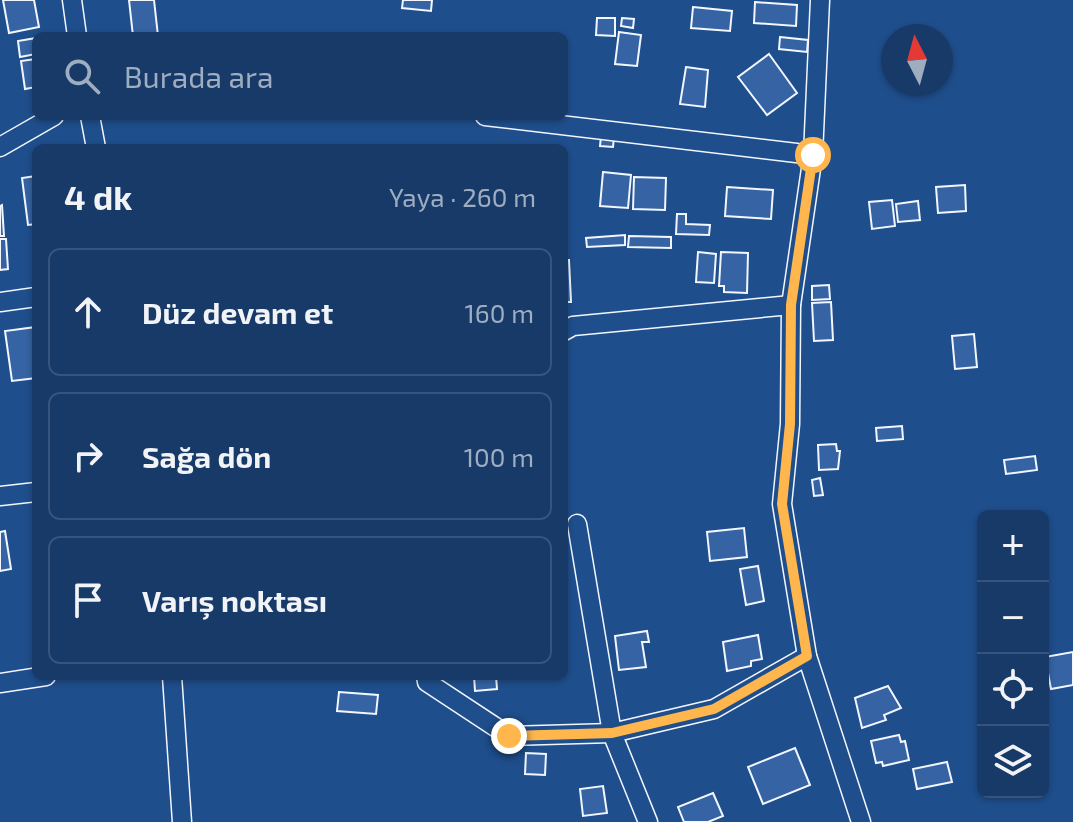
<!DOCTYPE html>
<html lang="tr">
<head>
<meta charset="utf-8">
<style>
  :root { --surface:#173a69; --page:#20416f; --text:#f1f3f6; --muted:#9eadc0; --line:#36547d }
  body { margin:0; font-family:"Exo 2",sans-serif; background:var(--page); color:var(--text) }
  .controls { position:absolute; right:24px; bottom:24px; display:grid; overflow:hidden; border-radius:12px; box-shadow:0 2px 6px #0004 }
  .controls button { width:72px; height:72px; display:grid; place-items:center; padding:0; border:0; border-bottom:2px solid var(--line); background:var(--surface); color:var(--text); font:40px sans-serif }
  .compass { position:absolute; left:881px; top:24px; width:72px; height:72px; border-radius:50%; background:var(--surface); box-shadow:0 2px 6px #0004; rotate:354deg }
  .stop { position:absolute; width:24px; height:24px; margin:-18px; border:6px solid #ffb74d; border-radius:50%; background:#fff }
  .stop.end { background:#ffb74d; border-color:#fff; box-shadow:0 2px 8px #0008 }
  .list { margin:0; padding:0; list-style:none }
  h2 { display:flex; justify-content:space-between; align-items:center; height:104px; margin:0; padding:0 32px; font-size:34px }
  h2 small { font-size:26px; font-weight:400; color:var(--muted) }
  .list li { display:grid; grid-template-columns:52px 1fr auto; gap:24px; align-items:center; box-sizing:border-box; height:128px; margin:0 16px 16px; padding:0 16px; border:2px solid var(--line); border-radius:12px }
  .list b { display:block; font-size:30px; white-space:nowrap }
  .list em { font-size:26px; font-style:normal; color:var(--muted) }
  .icon { flex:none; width:44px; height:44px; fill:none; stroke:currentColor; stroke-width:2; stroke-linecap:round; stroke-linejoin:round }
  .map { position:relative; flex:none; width:1073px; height:822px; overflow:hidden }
  .search { position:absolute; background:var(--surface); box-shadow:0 2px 6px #0004; left:32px; top:32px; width:536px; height:88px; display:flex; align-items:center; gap:20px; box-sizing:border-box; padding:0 28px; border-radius:12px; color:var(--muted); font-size:30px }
  .panel { position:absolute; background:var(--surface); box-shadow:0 2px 6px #0004; left:32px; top:144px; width:536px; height:536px; border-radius:12px }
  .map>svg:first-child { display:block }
  .building { fill:#3563a3; stroke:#f2f6ff; stroke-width:2 }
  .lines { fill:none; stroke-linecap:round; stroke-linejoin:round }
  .street-casing { stroke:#f2f6ff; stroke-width:21 }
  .street { stroke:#1f4e8c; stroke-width:18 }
  .route { stroke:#ffb74d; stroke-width:10 }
</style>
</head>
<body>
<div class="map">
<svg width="1073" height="822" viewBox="0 0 1073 822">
  <rect width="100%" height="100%" fill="#1f4e8c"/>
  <!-- building -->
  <g class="building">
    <polygon points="3,0 34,0 39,27 9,33"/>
    <polygon points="129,0 154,0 158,36 133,36"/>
    <polygon points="403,0 432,0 431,11 402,8"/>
    <polygon points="755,2 797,5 796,26 754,23"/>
    <polygon points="693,7 732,11 730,31 691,28"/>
    <polygon points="597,18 615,18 615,36 596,35"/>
    <polygon points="622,18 634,19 633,28 621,26"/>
    <polygon points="619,32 641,35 637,66 615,64"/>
    <polygon points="780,37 808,40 807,52 779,49"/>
    <polygon points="36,38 36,54 20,57 18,41"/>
    <polygon points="769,54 797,93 767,115 738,77"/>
    <polygon points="36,59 36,87 25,89 21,61"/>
    <polygon points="686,67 708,70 705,107 680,104"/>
    <polygon points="601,136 614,137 613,147 600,146"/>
    <polygon points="603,172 631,175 628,208 600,206"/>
    <polygon points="36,176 36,224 28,225 22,178"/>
    <polygon points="634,177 666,178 665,210 633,209"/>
    <polygon points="965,185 966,211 938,213 936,187"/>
    <polygon points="727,187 773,190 771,219 725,216"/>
    <polygon points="892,200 895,226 872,229 869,202"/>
    <polygon points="918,201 920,220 898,222 896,204"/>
    <polygon points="2,205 4,236 0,236 0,206"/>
    <polygon points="677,214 686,214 686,224 710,225 709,235 676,234"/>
    <polygon points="625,235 625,245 587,247 586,238"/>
    <polygon points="629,236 671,237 671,248 628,247"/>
    <polygon points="0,239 6,239 8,269 0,270"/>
    <polygon points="698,252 716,254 714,283 696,282"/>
    <polygon points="721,252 748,253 747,293 724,292 724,286 719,286"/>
    <polygon points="564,260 569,260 571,302 564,302"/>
    <polygon points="829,285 830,299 812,300 812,286"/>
    <polygon points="831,302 833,340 814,341 812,303"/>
    <polygon points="36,327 36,378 12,381 5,331"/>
    <polygon points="974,334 977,367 955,369 952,336"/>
    <polygon points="902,426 903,439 877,441 876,428"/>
    <polygon points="836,444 837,451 840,451 838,469 819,470 818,445"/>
    <polygon points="1035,456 1037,470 1006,474 1004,460"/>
    <polygon points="820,478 823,495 814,496 812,480"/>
    <polygon points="744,528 747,557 710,561 707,532"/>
    <polygon points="5,531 11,569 0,571 0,532"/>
    <polygon points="758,566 764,601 746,605 740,569"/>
    <polygon points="647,631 649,642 642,642 646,667 619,670 615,636"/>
    <polygon points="758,635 762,659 751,661 751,666 727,671 723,642"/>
    <polygon points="1073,652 1073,685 1051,689 1045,657"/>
    <polygon points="474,676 496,676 497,689 475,691"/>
    <polygon points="528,676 562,676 562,677 528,679"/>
    <polygon points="888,686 901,708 884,715 886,720 862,728 855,698"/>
    <polygon points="339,692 378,695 376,714 337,711"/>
    <polygon points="899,735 901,742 905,741 909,760 883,766 882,762 876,763 871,741"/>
    <polygon points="795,748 810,785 763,804 748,767"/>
    <polygon points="526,753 546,754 545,775 525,774"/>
    <polygon points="947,762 952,782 917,789 913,769"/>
    <polygon points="603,786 607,813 583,816 580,789"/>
    <polygon points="713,793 723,816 708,822 684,822 678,807"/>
  </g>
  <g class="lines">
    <!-- street casing -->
    <g class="street-casing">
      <g id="street">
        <polyline points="72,0 77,36"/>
        <polyline points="820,0 813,155 791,305 790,424 782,504 807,656 861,822"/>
        <polyline points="90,116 96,148"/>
        <polyline points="485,116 813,155"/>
        <polyline points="0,147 54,116"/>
        <polyline points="0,302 36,297"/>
        <polyline points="564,331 573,326 791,305"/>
        <polyline points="0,496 36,492"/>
        <polyline points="577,524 612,733 648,822"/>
        <polyline points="172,676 182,822"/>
        <polyline points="426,676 427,682 509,736 612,733 714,709 807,656"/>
        <polyline points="0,683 46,676"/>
      </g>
    </g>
    <!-- street -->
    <use href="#street" class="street"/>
  </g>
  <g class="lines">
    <!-- route -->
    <polyline class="route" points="509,736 612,733 714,709 807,656 782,504 790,424 791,305 813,155"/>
  </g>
</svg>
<div class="controls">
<button>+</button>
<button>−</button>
<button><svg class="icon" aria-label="locate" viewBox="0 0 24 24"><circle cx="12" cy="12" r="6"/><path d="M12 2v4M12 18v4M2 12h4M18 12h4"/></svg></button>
<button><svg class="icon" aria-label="layers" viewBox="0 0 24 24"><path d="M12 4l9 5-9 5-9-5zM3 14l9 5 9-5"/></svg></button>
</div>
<svg class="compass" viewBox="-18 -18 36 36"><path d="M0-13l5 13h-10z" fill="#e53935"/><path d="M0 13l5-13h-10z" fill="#9eadc0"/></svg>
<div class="stop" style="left:813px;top:155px"></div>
<div class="stop end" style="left:509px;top:736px"></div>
<div class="search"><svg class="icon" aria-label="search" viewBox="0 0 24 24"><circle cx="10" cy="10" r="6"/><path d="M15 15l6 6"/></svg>Burada ara</div>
<section class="panel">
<h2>4 dk<small>Yaya · 260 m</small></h2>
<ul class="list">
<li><svg class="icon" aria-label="ahead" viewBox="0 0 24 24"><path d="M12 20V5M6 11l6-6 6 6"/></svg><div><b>Düz devam et</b></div><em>160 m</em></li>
<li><svg class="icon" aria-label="right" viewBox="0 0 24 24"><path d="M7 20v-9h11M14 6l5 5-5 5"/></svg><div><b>Sağa dön</b></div><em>100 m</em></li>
<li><svg class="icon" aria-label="arrive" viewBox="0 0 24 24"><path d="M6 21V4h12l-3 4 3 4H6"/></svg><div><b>Varış noktası</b></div></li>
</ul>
</section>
</div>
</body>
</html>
